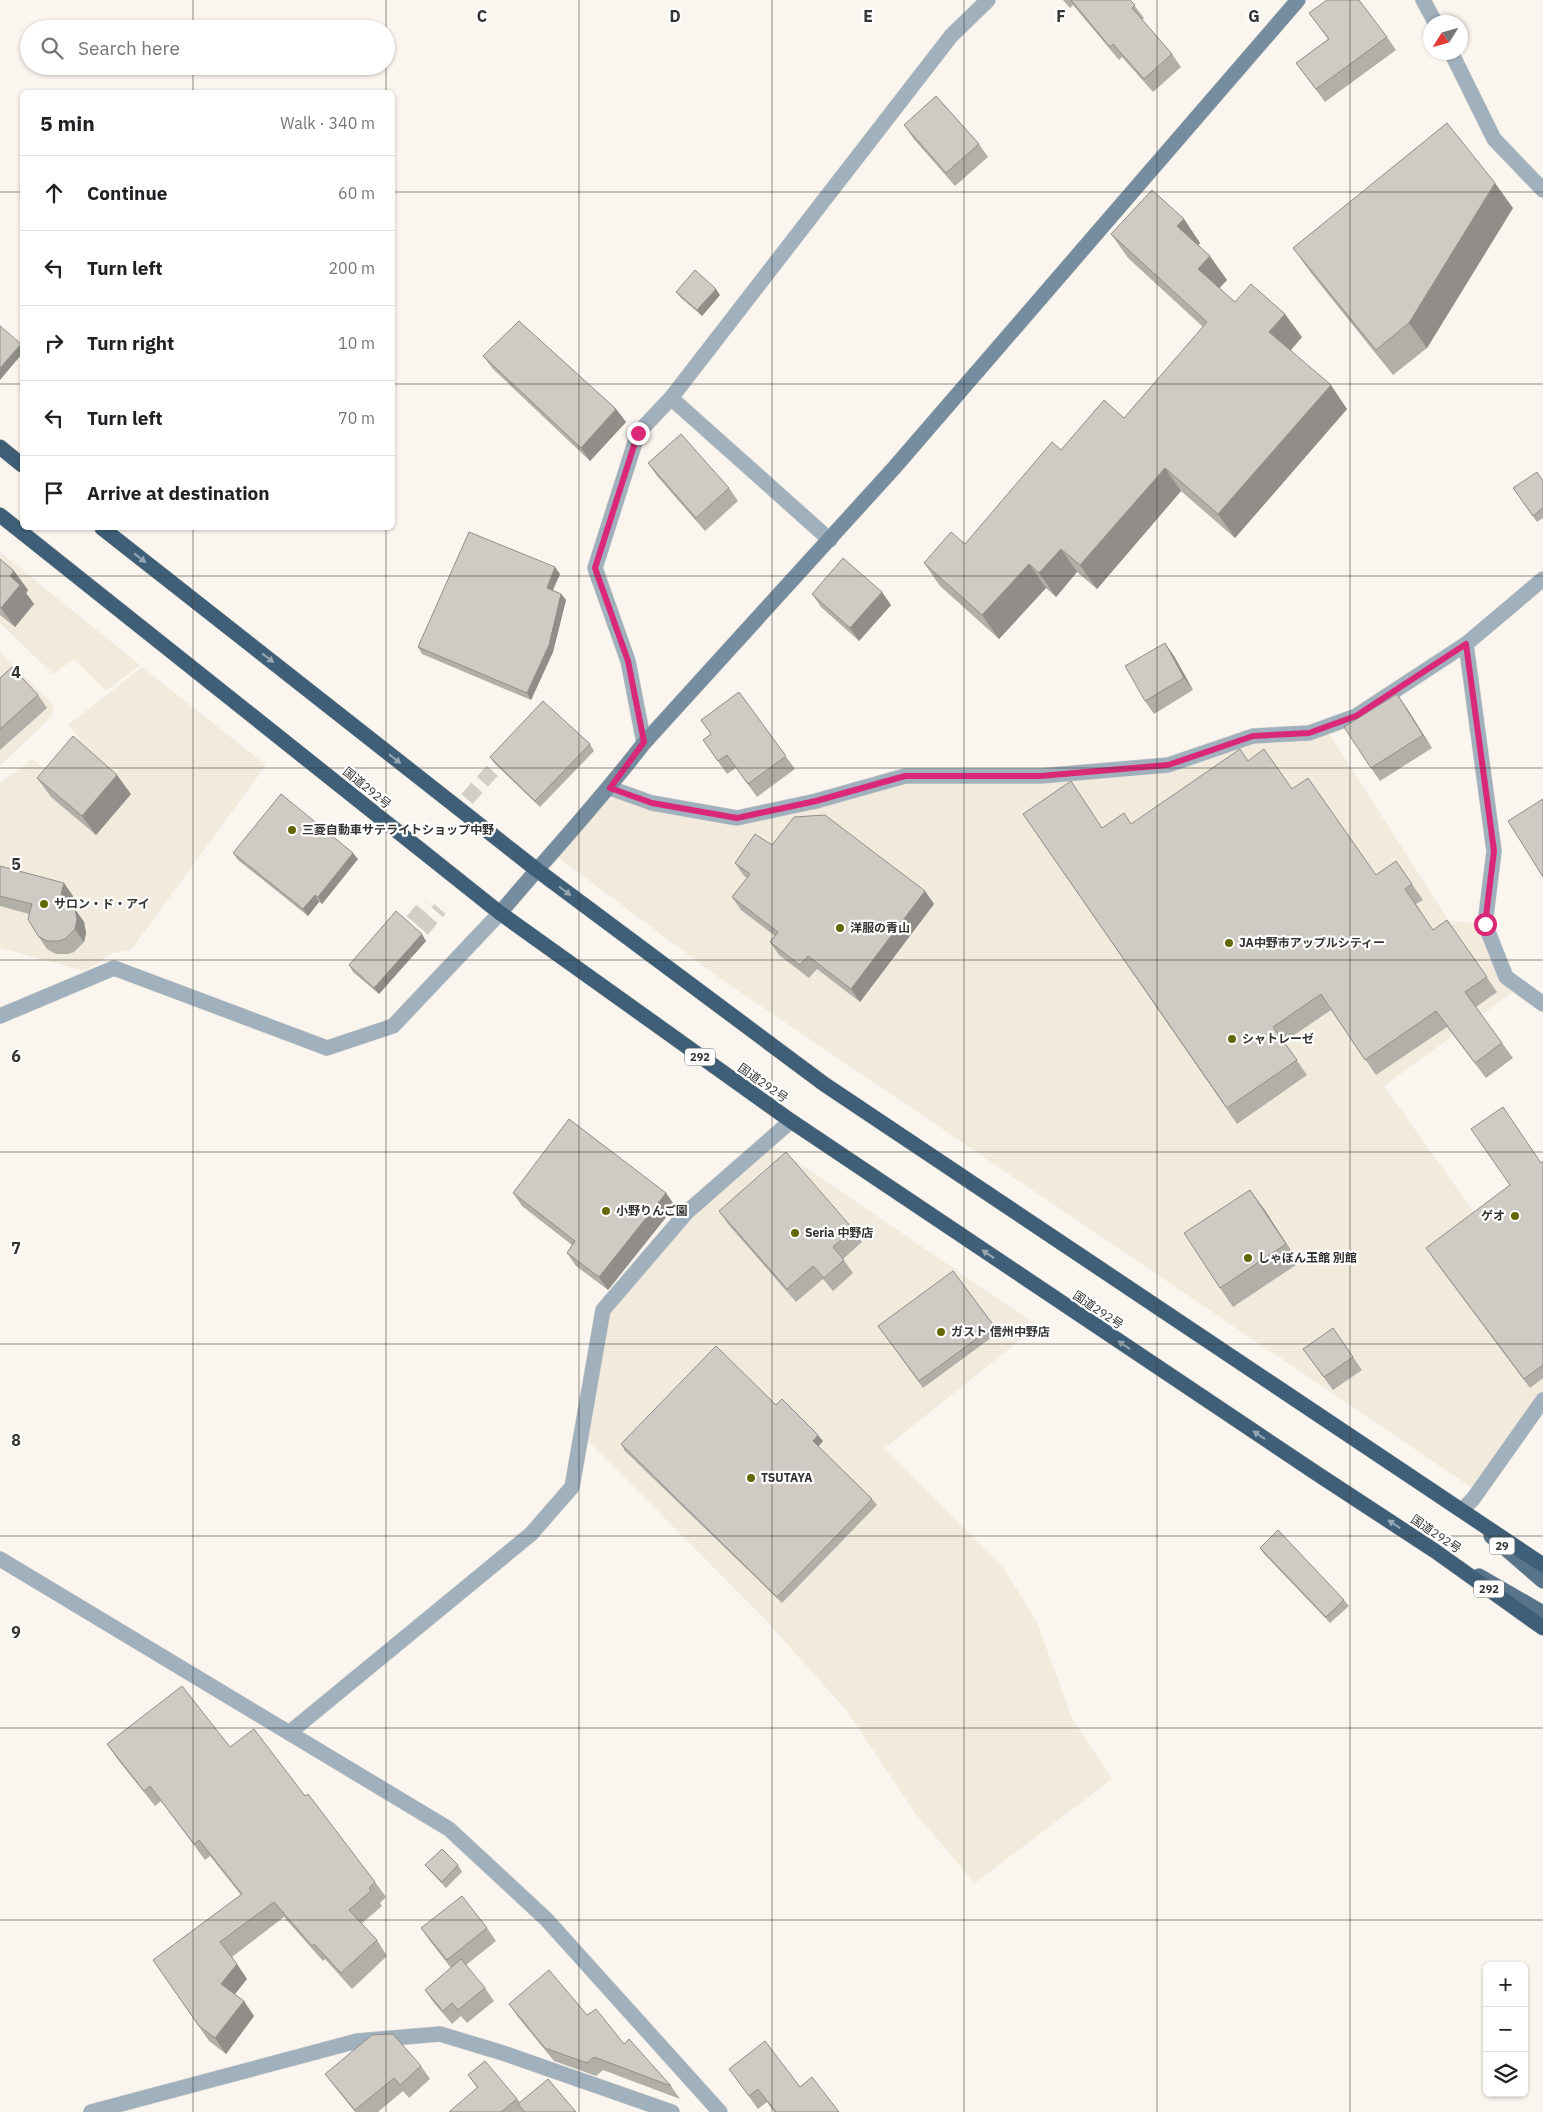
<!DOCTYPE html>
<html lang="en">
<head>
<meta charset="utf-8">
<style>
  :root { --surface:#fff; --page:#f2f2f2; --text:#202124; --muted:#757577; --line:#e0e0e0 }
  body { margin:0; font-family:"IBM Plex Sans","Noto Sans JP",sans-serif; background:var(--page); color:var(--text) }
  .controls { position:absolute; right:15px; bottom:15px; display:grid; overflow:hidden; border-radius:8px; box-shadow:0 1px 4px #0004 }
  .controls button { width:45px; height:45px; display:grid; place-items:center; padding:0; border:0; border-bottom:1px solid var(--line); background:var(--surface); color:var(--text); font:25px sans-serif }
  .compass { position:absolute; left:1423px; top:15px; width:45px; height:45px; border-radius:50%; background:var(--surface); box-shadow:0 1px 4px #0004; rotate:233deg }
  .stop { position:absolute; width:15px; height:15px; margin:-11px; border:4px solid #db2777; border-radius:50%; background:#fff }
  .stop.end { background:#db2777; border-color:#fff; box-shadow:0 1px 5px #0008 }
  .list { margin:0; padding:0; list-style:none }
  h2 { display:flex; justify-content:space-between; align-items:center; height:65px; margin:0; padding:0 20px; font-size:21px }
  h2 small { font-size:16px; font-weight:400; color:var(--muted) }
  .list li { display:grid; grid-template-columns:32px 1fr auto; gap:15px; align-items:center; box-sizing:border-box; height:75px; padding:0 20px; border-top:1px solid var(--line) }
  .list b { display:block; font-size:19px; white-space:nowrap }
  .list em { font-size:16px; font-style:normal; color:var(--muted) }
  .icon { flex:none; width:28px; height:28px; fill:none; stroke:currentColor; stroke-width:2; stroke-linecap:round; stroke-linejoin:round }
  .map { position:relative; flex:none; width:1543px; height:2112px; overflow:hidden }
  .search { position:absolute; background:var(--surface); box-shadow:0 1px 4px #0004; left:20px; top:20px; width:375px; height:55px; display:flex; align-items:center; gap:12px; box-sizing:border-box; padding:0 18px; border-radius:28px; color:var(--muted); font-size:19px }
  .panel { position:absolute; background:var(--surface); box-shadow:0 1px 4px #0004; left:20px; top:90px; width:375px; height:440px; border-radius:8px }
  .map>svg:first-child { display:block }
  .built { fill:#f2eadc }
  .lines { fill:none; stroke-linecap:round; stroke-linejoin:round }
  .street-tunnel { stroke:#d2cfc9; stroke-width:15; stroke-dasharray:15 8; stroke-linecap:butt }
  .street-casing { stroke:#d6d3cd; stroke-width:16 }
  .secondary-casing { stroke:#d6d3cd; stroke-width:16 }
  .primary-casing { stroke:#d6d3cd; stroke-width:16 }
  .highway-casing { stroke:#d6d3cd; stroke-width:16 }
  .street { stroke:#a0b0bc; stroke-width:15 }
  .secondary { stroke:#768d9f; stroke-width:15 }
  .primary { stroke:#58748a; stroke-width:15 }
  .highway { stroke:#3e5f77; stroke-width:15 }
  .wall { fill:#b2afa9 }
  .shaded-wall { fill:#918e89 }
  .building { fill:#cfcbc4; stroke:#918e89 }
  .oneway { fill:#95a7b4 }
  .route { stroke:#db2777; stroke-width:6 }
  .grid { fill:none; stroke:#343330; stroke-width:1; stroke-opacity:0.55 }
  .poi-dot { fill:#646703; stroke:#fff; stroke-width:2 }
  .labels { text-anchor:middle; stroke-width:4.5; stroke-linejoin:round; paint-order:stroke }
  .shield { fill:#fff; stroke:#71706e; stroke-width:1 }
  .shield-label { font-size:11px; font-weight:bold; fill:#343330 }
  .street-label { font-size:12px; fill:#343330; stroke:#fff }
  .poi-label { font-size:12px; font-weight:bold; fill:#343330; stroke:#fff; text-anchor:start }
  .grid-label { font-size:16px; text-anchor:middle; font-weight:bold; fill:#343330; stroke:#fff; stroke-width:4.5; stroke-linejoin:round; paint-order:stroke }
</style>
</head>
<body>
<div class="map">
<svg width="1543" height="2112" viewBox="0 0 1543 2112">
  <rect width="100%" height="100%" fill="#faf6ef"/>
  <!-- built -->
  <g class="built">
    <polygon points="0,552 140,665 106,691 74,659 53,674 0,623"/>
    <polygon points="0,652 53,705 52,716 0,766"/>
    <polygon points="142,667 266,765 131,950 113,953 85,971 0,948 0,783 33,759 45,770 80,739 68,725"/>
    <polygon points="1325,727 1449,921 1485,924 1520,987 1384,1086 1474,1212 1543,1161 1543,1400 1478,1492 715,975 551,852 610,788 737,818 905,776 1168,765 1253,736"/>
    <polygon points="767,1141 1038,1326 885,1448 1004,1569 1037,1622 1072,1718 1112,1779 975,1883 915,1813 847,1711 762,1616 581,1434 603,1310 658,1247"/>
  </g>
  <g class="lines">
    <!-- street-tunnel -->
    <g class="street-tunnel">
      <polyline points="467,799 510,751"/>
      <polyline points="398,939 427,903"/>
      <polyline points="407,947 440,909"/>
    </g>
    <!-- street casing -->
    <g class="street-casing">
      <g id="street">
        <polyline points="1423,0 1435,22"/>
        <polyline points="1451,52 1494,139 1543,190"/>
        <polyline points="671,398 830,540"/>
        <polyline points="1466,644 1494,851 1485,924 1506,977 1543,1004"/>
        <polyline points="644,743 628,661 595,568 638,433 671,398 951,36 988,0"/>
        <polyline points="610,788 652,803 737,818 816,801 905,776 1040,776 1168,765 1253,736 1309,733 1356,716 1466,644 1543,579"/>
        <polyline points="0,1016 114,968 327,1048 393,1026 500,913"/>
        <polyline points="1462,1510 1473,1499 1543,1400"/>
        <polyline points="0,1559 449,1829 546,1919 720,2112"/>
        <polyline points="289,1733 531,1534 572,1487 603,1310 687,1212 791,1121"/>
        <polyline points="91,2112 357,2041 440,2034 503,2053 672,2112"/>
      </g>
    </g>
    <!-- secondary casing -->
    <g class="secondary-casing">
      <path id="secondary" d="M500,913C548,856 599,802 644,743L894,468L1298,0"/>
    </g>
    <!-- primary casing -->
    <g class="primary-casing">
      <g id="primary">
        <polyline points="1491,1536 1543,1581"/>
        <polyline points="1479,1576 1543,1613"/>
      </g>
    </g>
    <!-- highway casing -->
    <g class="highway-casing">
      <g id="highway">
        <polyline points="0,447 22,465"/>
        <polyline points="0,515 500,913 791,1121 1316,1473 1435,1551 1543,1628"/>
        <polyline points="102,528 537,870 824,1084 1543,1565"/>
      </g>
    </g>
    <!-- street -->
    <use href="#street" class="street"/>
    <!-- secondary -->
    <use href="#secondary" class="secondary"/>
    <!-- primary -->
    <use href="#primary" class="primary"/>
    <!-- highway -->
    <use href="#highway" class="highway"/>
  </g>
  <!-- wall -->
  <g class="wall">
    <polygon points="1063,0 1130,0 1144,18 1142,20 1172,54 1181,67 1153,92 1122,57 1119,60 1073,5 1070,8"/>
    <polygon points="1309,13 1387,37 1396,50 1325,102 1296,63 1328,39"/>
    <polygon points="904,125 979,144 988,157 955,186 913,138"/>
    <polygon points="1513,208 1427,348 1393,375 1311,273 1293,248"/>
    <polygon points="1184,219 1200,243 1198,245 1227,280 1219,288 1235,302 1302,337 1290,350 1347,409 1235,538 1181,491 1097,589 1077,572 1056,597 1046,588 999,639 940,586 924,563 965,544 1061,450 1124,418 1203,327 1128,258 1111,234"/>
    <polygon points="676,292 720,295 702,316 681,298"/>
    <polygon points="483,356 616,409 626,422 590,461 493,369"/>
    <polygon points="648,463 729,488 738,501 705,531 657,476"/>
    <polygon points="1543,481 1543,518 1537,522 1513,488"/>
    <polygon points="0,559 14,571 28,590 26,593 34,604 15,627 0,615"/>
    <polygon points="560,574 553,590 561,594 566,600 553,652 531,700 422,654 418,647"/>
    <polygon points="812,594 891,605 859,641 821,607"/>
    <polygon points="1174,656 1193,690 1154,714 1145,701"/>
    <polygon points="0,678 38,695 47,708 0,750"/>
    <polygon points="739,692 795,769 757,797 736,768 727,774 703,740 711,734 701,720"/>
    <polygon points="1406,707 1432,748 1380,781 1371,768"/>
    <polygon points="590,744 594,751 540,807 495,764 490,757"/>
    <polygon points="1248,761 1292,789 1376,875 1396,861 1423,900 1416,904 1433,930 1447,920 1497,992 1476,1007 1513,1058 1486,1078 1447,1027 1376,1075 1331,1010 1284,1042 1307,1075 1237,1124 1023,814 1102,828 1131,824"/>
    <polygon points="37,778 131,794 96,835 51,797"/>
    <polygon points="772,845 925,891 934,904 860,1002 817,969 809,978 779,955 770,942 775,936 741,910 732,897 747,878 744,876 735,863"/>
    <polygon points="233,853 358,859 322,904 319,902 308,916 238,860"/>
    <polygon points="0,866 73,896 71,904 84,922 86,933 84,942 74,952 68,954 56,954 47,949 38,936 29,914 0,906"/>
    <polygon points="426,941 379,994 353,972 349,965"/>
    <polygon points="1543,1161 1543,1378 1530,1388 1432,1257 1510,1185"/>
    <polygon points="513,1193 666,1193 675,1206 608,1290 576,1266 567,1253 572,1245 522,1206"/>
    <polygon points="1264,1209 1299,1263 1233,1307 1220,1288"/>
    <polygon points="719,1211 853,1229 862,1242 843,1259 853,1273 833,1291 823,1279 796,1302 728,1224"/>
    <polygon points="953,1271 999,1332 923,1388 878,1326"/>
    <polygon points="1333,1328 1362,1370 1333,1390 1303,1349"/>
    <polygon points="776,1405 823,1441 818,1446 872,1499 877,1505 782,1603 625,1451 621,1444"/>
    <polygon points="1260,1548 1344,1600 1349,1606 1330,1623 1264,1554"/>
    <polygon points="107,1744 230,1747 305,1796 375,1882 386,1897 380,1903 382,1906 361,1924 377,1940 387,1956 352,1989 325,1959 323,1961 284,1917 232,1957 247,1979 235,1994 254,2016 226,2054 209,2041 153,1960 241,1895 210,1856 205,1860 161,1801 155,1806 118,1760"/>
    <polygon points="425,1865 458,1865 462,1872 446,1888 430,1871"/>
    <polygon points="421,1928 487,1928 496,1941 466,1965 485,1988 494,2001 467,2023 461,2016 452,2024 434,2003 425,1990 451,1968 430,1941"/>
    <polygon points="509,2004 587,2015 624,2044 671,2086 680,2099 603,2070 596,2076 554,2061 518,2017"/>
    <polygon points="421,2066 430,2079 409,2098 403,2091 378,2112 355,2112 335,2087 325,2074"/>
    <polygon points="729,2069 800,2087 839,2112 774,2112 767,2102 758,2109"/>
    <polygon points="468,2075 517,2099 520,2102 576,2112 449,2112 477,2088"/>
  </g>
  <!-- shaded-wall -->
  <g class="shaded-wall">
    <polygon points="1495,183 1513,208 1427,348 1409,323"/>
    <polygon points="1184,219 1200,243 1194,250 1177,226"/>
    <polygon points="1210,256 1227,280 1215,293 1198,269"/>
    <polygon points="716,289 720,295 702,316 697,310"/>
    <polygon points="1285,314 1302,337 1286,356 1269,332"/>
    <polygon points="21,344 22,346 22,354 0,380 0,368"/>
    <polygon points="1331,385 1347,409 1235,538 1218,514"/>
    <polygon points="616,409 626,422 590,461 581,448"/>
    <polygon points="1165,468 1181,491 1097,589 1080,565"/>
    <polygon points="1061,549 1077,572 1056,597 1039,573"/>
    <polygon points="1029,564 1046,588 999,639 982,615"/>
    <polygon points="555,567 560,574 551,594 547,588"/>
    <polygon points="14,571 28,590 26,593 34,604 15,627 1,608 10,576"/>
    <polygon points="882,592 891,605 859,641 850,628"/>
    <polygon points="561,594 566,600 553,652 531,700 527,693"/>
    <polygon points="1165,643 1174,656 1193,690 1184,678"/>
    <polygon points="1397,694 1406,707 1432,748 1423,735"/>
    <polygon points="117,775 131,794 96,835 82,816"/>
    <polygon points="353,853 358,859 322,904 318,897"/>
    <polygon points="64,883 73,896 70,907 61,894"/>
    <polygon points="925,891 934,904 860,1002 851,989"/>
    <polygon points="315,895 319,902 308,916 303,909"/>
    <polygon points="75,909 84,922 86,933 84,942 75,929"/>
    <polygon points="422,934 426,941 379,994 374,988"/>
    <polygon points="1250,1190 1264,1209 1299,1263 1286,1244"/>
    <polygon points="666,1193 675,1206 608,1290 599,1277"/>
    <polygon points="818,1435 823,1441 817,1448 813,1441"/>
    <polygon points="237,1964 247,1979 231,1999 221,1984"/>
    <polygon points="244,2001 254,2016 226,2054 215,2038"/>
  </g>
  <!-- building -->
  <g class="building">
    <polygon points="1071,0 1130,0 1135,5 1132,8 1172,54 1144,79 1113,44 1110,47"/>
    <polygon points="1327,0 1359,0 1387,37 1316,89 1296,63 1329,39 1309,13"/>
    <polygon points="936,96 979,144 946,173 904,125"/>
    <polygon points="1447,123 1495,183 1409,323 1376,350 1293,248"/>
    <polygon points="1152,190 1184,219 1177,226 1210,256 1198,269 1235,302 1251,284 1285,314 1269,332 1331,385 1218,514 1165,468 1080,565 1061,549 1039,573 1029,564 982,615 924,563 951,532 965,544 1052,442 1061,450 1104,400 1124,418 1207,322 1111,234"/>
    <polygon points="695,270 716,289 697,310 676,292"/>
    <polygon points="519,321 616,409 581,448 483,356"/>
    <polygon points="0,326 21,344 0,368"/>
    <polygon points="681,434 729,488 696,518 648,463"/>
    <polygon points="1537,472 1543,481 1543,508 1533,516 1513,488"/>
    <polygon points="469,532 555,567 547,588 561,594 549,645 527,693 418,647"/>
    <polygon points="843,558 882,592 850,628 812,594"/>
    <polygon points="0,559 14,571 10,576 20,585 1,608 0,607"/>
    <polygon points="1165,643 1184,678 1145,701 1125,666"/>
    <polygon points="12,667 38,695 0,729 0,678"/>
    <polygon points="739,692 786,756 748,784 727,755 718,761 703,740 711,734 701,720"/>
    <polygon points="1397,694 1423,735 1371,768 1344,727"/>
    <polygon points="543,701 590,744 535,801 490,757"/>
    <polygon points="73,736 117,775 82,816 37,778"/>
    <polygon points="1240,749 1248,761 1264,749 1292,789 1308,778 1376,875 1396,861 1412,884 1405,889 1433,930 1447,920 1487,977 1465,992 1502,1043 1475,1063 1436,1011 1365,1060 1321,994 1273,1027 1297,1060 1227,1108 1023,814 1071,781 1102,828 1124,813 1131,824"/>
    <polygon points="281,794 353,853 318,897 315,895 303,909 233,853"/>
    <polygon points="1543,799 1543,877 1508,821"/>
    <polygon points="825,815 925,891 851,989 808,956 800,965 770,942 778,932 732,897 750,874 735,863 755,834 772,845 794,817"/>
    <polygon points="0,866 64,883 61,894 75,909 77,920 75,929 65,939 59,941 47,941 38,936 28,919 32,904 0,896"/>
    <polygon points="396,911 422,934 374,988 349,965"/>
    <polygon points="1503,1107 1541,1163 1543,1161 1543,1365 1524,1379 1426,1248 1510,1185 1471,1129"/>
    <polygon points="569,1119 666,1193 599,1277 567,1253 575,1241 513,1193"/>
    <polygon points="786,1152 853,1229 833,1247 844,1260 824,1278 813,1266 787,1289 719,1211"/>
    <polygon points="1250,1190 1286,1244 1220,1288 1184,1233"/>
    <polygon points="953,1271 994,1326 919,1381 878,1326"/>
    <polygon points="1333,1328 1353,1357 1324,1377 1303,1349"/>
    <polygon points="716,1346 776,1405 782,1399 818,1435 813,1441 872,1499 777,1597 621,1444"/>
    <polygon points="1278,1530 1344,1600 1326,1617 1260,1548"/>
    <polygon points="182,1686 230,1747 254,1729 305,1796 308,1794 375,1882 369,1888 371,1891 349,1910 377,1940 341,1973 314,1944 312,1946 274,1902 220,1942 237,1964 221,1984 244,2001 215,2038 199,2026 153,1960 242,1894 199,1840 194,1844 150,1786 144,1791 107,1744"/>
    <polygon points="442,1849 458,1865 442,1882 425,1865"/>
    <polygon points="462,1896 487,1928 447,1960 421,1928"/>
    <polygon points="461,1959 485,1988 458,2010 452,2003 443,2011 425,1990"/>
    <polygon points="549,1970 587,2015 596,2009 624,2044 629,2039 671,2086 594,2057 587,2063 545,2048 509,2004"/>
    <polygon points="393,2034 421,2066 400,2085 394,2078 355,2110 325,2074 372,2035"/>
    <polygon points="765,2041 800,2087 812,2077 839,2112 776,2112 758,2089 749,2096 729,2069"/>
    <polygon points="485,2061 517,2099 501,2112 449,2112 478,2087 468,2075"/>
    <polygon points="548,2079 576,2112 525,2112 518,2104"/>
  </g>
  <!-- one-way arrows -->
  <defs><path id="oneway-solid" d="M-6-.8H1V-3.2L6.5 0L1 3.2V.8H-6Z" transform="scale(1.25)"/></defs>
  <g class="oneway">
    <use href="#oneway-solid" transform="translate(140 558) rotate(38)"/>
    <use href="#oneway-solid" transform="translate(268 658) rotate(38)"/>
    <use href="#oneway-solid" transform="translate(395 759) rotate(38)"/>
    <use href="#oneway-solid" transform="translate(565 891) rotate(37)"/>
    <use href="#oneway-solid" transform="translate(988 1254) rotate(-146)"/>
    <use href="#oneway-solid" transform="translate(1124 1345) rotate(-146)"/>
    <use href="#oneway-solid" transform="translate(1259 1435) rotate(-146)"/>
    <use href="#oneway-solid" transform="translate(1394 1524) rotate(-147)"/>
  </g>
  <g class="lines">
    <!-- route -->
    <polyline class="route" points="638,433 595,568 628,661 644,742 610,788 652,803 737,818 816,801 905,776 1040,776 1168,765 1253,736 1309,733 1356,716 1466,644 1494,851 1485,924"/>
  </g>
  <!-- grid -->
  <path class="grid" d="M193,0V29M386,0V29M579,0V2112M772,0V2112M964,0V2112M1157,0V2112M1350,0V2112M193,66V92M386,66V92M0,192H22M392,192H1543M0,384H22M392,384H1543M193,528V2112M386,528V2112M0,576H1543M0,768H1543M0,960H1543M0,1152H1543M0,1344H1543M0,1536H1543M0,1728H1543M0,1920H1543"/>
  <!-- markers -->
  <g class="poi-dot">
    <circle cx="292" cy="830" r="5"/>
    <circle cx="44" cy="904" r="5"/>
    <circle cx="840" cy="928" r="5"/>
    <circle cx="1229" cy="943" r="5"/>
    <circle cx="1232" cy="1039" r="5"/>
    <circle cx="606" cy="1211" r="5"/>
    <circle cx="1515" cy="1216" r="5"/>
    <circle cx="795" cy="1233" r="5"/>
    <circle cx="1248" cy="1258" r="5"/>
    <circle cx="941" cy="1332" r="5"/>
    <circle cx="751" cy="1478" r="5"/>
  </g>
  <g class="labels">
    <!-- shield labels -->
    <g class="shield">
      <rect x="685" y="1048.5" width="30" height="17" rx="4"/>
      <rect x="1489.5" y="1537.5" width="25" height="17" rx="4"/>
      <rect x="1474" y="1580.5" width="30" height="17" rx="4"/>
    </g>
    <g class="shield-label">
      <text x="700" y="1061">292</text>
      <text x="1502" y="1550">29</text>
      <text x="1489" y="1593">292</text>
    </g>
    <!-- street labels -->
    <g class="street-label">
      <text transform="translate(367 788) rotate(39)" y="4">国道292号</text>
      <text transform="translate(763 1083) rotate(35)" y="4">国道292号</text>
      <text transform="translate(1098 1310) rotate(34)" y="4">国道292号</text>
      <text transform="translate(1436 1534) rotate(34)" y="4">国道292号</text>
    </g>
    <!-- poi labels -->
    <g class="poi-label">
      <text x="302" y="834">三菱自動車サテライトショップ中野</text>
      <text x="54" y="908">サロン・ド・アイ</text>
      <text x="850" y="932">洋服の青山</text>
      <text x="1239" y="947">JA中野市アップルシティー</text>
      <text x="1242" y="1043">シャトレーゼ</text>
      <text x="616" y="1215">小野りんご園</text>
      <text x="1505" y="1220" text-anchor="end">ゲオ</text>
      <text x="805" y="1237">Seria 中野店</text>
      <text x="1258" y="1262">しゃぼん玉館 別館</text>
      <text x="951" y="1336">ガスト 信州中野店</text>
      <text x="761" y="1482">TSUTAYA</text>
    </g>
  </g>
  <g class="grid-label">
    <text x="482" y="22">C</text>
    <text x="675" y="22">D</text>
    <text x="868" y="22">E</text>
    <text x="1061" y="22">F</text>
    <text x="1254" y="22">G</text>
    <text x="16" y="678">4</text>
    <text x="16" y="870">5</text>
    <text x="16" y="1062">6</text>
    <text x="16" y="1254">7</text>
    <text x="16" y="1446">8</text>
    <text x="16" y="1638">9</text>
  </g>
</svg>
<div class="controls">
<button>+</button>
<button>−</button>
<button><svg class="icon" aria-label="layers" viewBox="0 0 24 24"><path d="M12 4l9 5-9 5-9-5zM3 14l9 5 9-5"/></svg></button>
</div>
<svg class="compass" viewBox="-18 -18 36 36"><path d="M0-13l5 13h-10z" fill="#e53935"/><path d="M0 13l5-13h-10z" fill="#757577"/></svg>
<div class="stop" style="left:1485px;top:924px"></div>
<div class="stop end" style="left:638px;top:433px"></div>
<div class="search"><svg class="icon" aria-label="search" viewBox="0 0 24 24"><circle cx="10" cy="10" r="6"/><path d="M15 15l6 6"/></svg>Search here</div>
<section class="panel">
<h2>5 min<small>Walk · 340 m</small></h2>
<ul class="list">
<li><svg class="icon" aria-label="ahead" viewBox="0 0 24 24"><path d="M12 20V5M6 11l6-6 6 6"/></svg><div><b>Continue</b></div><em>60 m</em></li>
<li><svg class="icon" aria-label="left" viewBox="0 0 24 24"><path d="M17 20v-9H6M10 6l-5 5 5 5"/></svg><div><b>Turn left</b></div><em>200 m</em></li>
<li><svg class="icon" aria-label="right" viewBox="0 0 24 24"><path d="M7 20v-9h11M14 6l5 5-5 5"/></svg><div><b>Turn right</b></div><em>10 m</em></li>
<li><svg class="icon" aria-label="left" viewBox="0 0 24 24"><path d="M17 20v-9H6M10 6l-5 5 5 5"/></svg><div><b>Turn left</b></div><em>70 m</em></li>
<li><svg class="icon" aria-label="arrive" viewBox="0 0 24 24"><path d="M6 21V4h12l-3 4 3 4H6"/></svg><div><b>Arrive at destination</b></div></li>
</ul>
</section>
</div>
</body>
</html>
